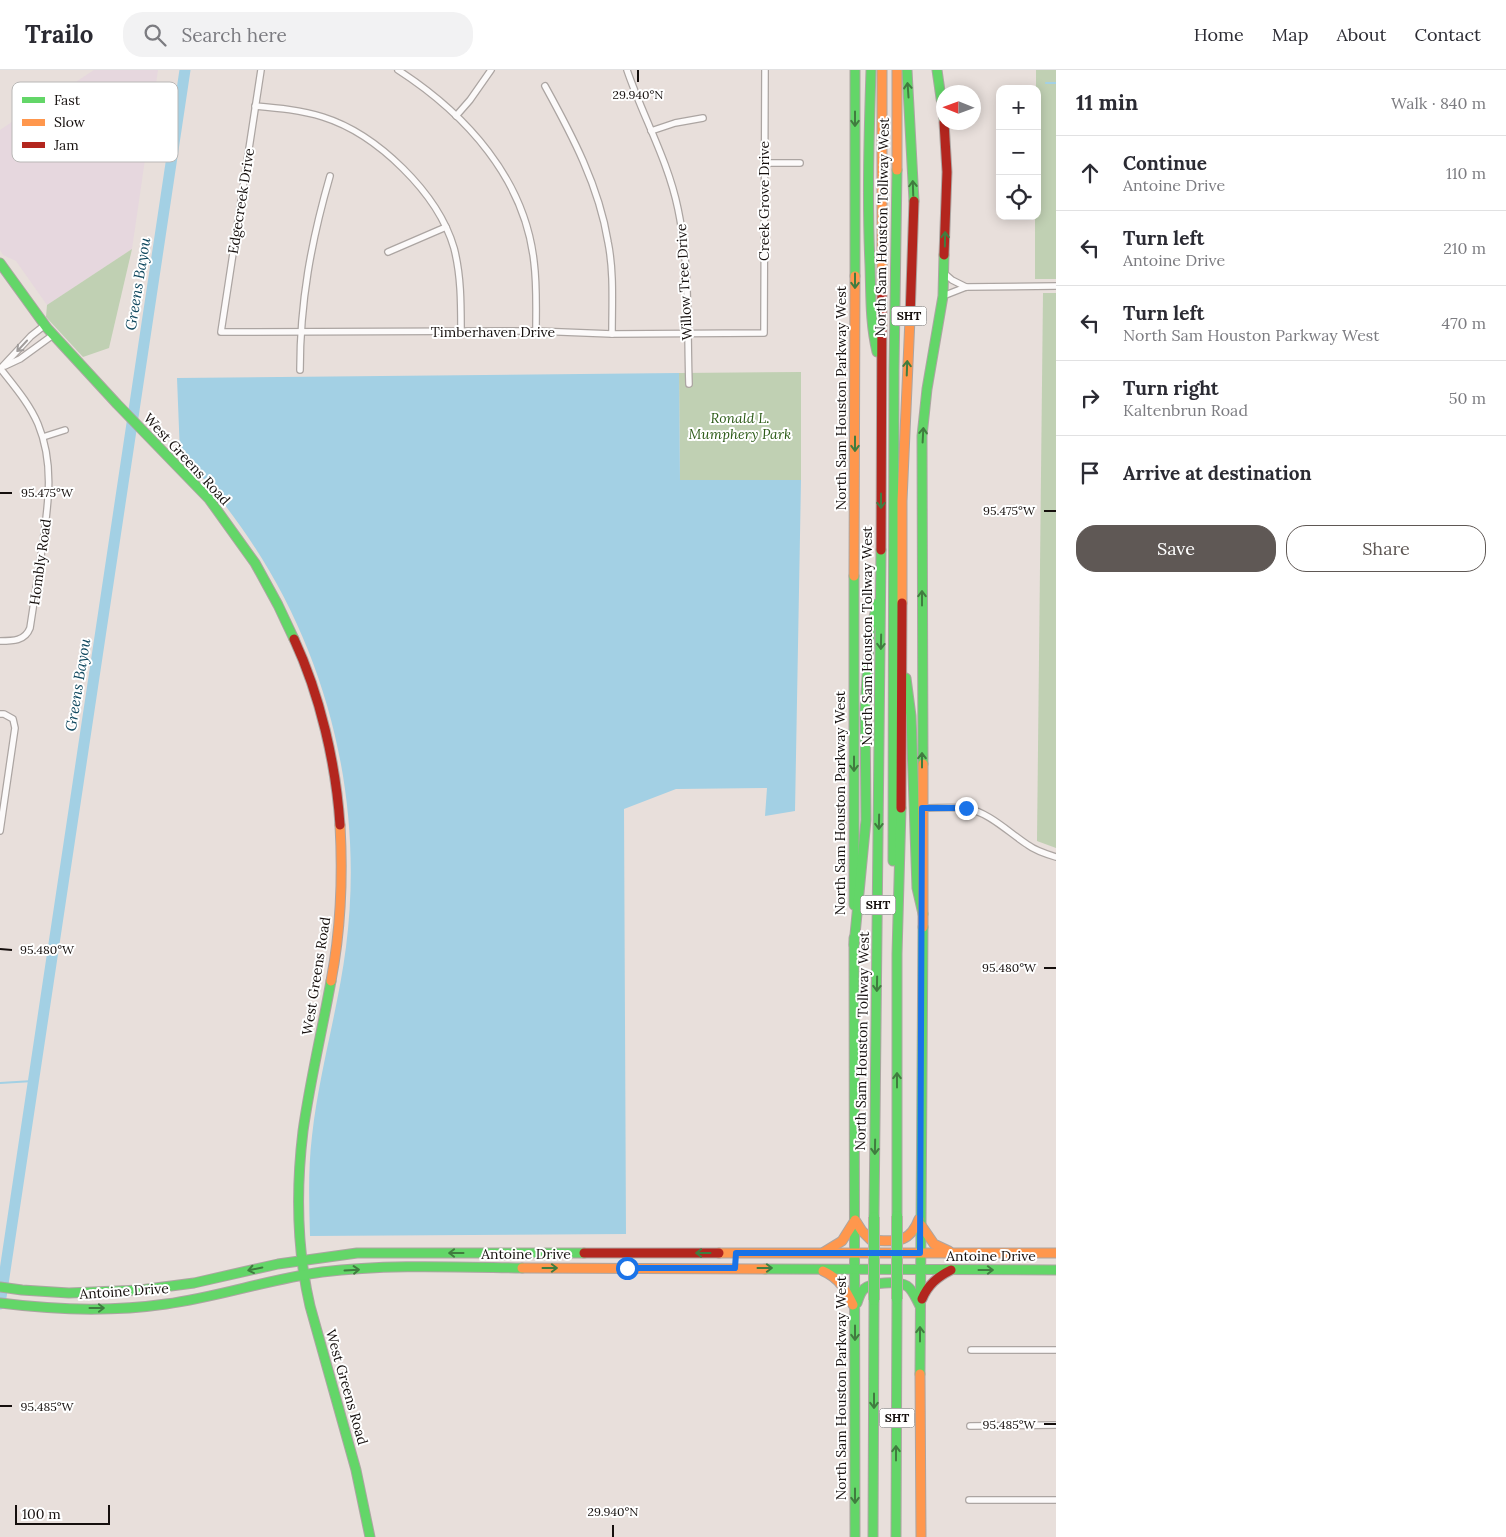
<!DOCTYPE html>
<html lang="en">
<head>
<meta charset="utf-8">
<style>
  :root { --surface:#fff; --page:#f2f2f3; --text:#2b2b33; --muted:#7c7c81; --line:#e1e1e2; --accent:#5f5855 }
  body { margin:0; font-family:Lora,serif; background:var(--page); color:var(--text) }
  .controls { position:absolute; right:15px; top:15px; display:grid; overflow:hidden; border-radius:10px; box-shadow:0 2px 12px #0003 }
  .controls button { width:45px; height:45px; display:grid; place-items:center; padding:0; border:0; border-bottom:1px solid var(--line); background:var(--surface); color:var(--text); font:25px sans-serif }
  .compass { position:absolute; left:936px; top:15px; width:45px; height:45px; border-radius:50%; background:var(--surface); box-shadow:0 2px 12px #0003; rotate:271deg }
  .scale { position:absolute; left:15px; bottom:12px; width:95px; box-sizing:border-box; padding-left:5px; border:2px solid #150f0d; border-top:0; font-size:14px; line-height:18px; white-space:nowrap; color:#150f0d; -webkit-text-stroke:4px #fff; paint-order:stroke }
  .stop { position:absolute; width:15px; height:15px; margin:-11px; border:4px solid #1a73e8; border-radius:50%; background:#fff }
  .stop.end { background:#1a73e8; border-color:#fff; box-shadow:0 1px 5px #0008 }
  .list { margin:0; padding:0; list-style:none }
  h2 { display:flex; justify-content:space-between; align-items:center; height:65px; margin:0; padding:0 20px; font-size:21px }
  h2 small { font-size:16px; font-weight:400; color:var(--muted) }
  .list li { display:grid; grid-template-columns:32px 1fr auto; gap:15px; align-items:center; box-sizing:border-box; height:75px; padding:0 20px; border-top:1px solid var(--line) }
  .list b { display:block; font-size:19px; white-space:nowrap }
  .list p { margin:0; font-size:16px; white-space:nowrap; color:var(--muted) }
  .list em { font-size:16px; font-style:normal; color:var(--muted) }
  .actions { display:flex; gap:10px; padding:15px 20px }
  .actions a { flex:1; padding:11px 0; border:1px solid var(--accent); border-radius:20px; text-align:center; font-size:18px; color:var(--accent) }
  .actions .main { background:var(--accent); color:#fff }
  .icon { flex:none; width:28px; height:28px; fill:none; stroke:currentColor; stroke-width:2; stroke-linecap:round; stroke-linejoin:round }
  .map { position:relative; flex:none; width:1056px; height:1467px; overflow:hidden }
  header { display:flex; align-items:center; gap:30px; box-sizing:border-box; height:70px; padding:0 25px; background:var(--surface); border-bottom:1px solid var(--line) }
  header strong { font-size:24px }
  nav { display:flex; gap:28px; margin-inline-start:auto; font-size:18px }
  .search { width:350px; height:45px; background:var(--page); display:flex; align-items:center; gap:12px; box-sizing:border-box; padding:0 18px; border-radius:20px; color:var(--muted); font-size:19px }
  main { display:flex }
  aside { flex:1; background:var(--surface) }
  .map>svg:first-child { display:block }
  .education { fill:#e6d7de }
  .green { fill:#c0d0b3 }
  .water { fill:#a3d0e4 }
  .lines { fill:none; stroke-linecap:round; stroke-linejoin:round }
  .stream { stroke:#a3d0e4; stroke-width:2 }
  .river { stroke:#a3d0e4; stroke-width:11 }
  .street-casing { stroke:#aca5a2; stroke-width:8 }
  .fast-casing { stroke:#aca5a2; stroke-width:11 }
  .slow-casing { stroke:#aca5a2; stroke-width:11 }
  .jam-casing { stroke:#aca5a2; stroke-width:11 }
  .street { stroke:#fcfafa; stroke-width:5.5 }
  .fast { stroke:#63d668; stroke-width:9 }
  .slow { stroke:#ff974d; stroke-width:9 }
  .jam { stroke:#b3261e; stroke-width:9 }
  .fast-bridge-casing { stroke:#bbada8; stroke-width:12; stroke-linecap:butt }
  .fast-bridge { stroke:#63d668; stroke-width:10 }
  .oneway { stroke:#407c3f }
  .oneway2 { stroke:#a09c9b }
  .route { stroke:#1a73e8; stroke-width:6 }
  .ticks { fill:none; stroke:#150f0d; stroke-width:2 }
  .labels { text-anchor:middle; stroke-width:4; stroke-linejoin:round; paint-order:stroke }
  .shield { fill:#fff; stroke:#5b5756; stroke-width:1 }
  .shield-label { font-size:12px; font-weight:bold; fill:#150f0d }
  .street-label { font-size:14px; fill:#150f0d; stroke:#fff }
  .park-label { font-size:14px; font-style:italic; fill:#2c5b17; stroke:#fff }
  .water-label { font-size:15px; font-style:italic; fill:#124a60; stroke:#fff }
  .key { fill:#fff; stroke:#b9b7b6; stroke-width:1 }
  .key-label { font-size:14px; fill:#150f0d }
  .ticks-label { font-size:12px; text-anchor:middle; fill:#150f0d; stroke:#fff; stroke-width:4; stroke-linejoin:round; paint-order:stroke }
</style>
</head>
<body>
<header>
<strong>Trailo</strong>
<div class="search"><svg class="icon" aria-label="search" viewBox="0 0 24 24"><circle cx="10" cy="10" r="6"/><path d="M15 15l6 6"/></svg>Search here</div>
<nav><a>Home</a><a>Map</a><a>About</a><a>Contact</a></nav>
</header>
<main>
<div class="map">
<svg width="1056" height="1467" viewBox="0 0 1056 1467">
  <rect width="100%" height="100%" fill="#e8dfdb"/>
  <!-- education -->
  <polygon class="education" points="94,0 158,0 132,179 47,235 16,191 3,185 0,180 0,60 31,39 33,40"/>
  <!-- green -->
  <g class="green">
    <polygon points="1036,0 1056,0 1056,209 1035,209 1035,146 1037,146 1037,19 1036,19"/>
    <polygon points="132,179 109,278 83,287 46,247 47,235"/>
    <polygon points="1043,223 1056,223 1056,778 1037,771"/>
    <polygon points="801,302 801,410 680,411 679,303"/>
  </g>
  <!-- water -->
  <path class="water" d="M679,303L680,410H801L795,741L765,746L767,718L676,719L624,739L626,1164L310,1166C309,1132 308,1099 312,1066C319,1002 338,940 346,877C365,729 327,578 241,457C223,432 203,405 180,384L177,308Z"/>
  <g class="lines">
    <!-- stream -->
    <g class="stream">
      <polyline points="1046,13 1056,13"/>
      <polyline points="0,1013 33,1011"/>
    </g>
    <!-- river -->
    <polyline class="river" points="0,1234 185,0"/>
    <!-- street casing -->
    <g class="street-casing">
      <g id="street">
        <polyline points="261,0 221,262 536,261 612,264 764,263 765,0"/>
        <path d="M398,0C466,44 525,109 534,192C537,215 536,238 536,261"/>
        <path d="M627,0C643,47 668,90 678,139C690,196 687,256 689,314"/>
        <path d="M545,16C572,65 599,116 608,172C614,202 612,233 612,264"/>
        <path d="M255,36C278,38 301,40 323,47C377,64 438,123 454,178C461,205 461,233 461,261"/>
        <polyline points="456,46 470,30 491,0"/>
        <polyline points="651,61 675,53 703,48"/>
        <polyline points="764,93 800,93"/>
        <polyline points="388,182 446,157"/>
        <polyline points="944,203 952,210 966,217"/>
        <polyline points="943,226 966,217 1056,216"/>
        <polyline points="5,296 20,289 53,265"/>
        <path d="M0,298C14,316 29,333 38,354C55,395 48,436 42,479C38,505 34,531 30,558C25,571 13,571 0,571"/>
        <polyline points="0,299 31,266 45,255"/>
        <path d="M300,300C300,232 311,172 330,106"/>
        <polyline points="43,367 65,360"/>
        <polyline points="0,644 4,644 13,649 15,658 0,761"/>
        <path d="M922,738C936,738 951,737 965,738C989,742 1008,762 1028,775C1036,781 1046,784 1056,787"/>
        <polyline points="971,1280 1056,1280"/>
        <polyline points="970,1356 1056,1355"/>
        <polyline points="969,1430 1056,1430"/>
      </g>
    </g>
    <!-- fast casing -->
    <g class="fast-casing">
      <g id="fast">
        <path d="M871,0C869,65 867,130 870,195C871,224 870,253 877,282"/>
        <polyline points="907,0 914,131"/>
        <polyline points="937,0 944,49"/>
        <polyline points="0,193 47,258 117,334 209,429 255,493 278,535 294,569"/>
        <polyline points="855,206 855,0"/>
        <polyline points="906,608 911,646 917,818 923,844"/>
        <polyline points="923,694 922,366 927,319 943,226 944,185"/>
        <polyline points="893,791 894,300 897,100"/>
        <polyline points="854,835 854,506"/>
        <polyline points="854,868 855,1467"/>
        <polyline points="854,875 866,750 865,639 870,560 878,533"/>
        <path d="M331,911C322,961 310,1011 303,1061C296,1119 297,1180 310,1236L356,1400L370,1467"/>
        <polyline points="897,1146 897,884 901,738"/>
        <polyline points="874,1147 881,480"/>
        <polyline points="765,1199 1056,1200"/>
        <polyline points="0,1217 22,1220 69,1223 140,1220 194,1213 278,1194 357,1183 584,1183"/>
        <path d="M0,1233C55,1240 111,1242 166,1234C219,1227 269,1209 322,1202C387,1194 457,1197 522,1198"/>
        <path d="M857,1233C859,1228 860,1222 864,1219C871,1212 898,1211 907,1216C913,1220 916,1229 920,1236"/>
        <polyline points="920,1304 923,857"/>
        <polyline points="873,1467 874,1230"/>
        <polyline points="896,1467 897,1229"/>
      </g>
    </g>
    <!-- slow casing -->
    <g class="slow-casing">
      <g id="slow">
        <polyline points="897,0 897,100"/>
        <polyline points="882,221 882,0"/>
        <polyline points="854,506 855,206"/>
        <polyline points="902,533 902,431 910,248"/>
        <polyline points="923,694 923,857"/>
        <path d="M331,911C341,859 343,808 340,755"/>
        <path d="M855,1150L862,1161L871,1170C895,1171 909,1175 919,1149"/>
        <polyline points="921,1155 934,1174 949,1181"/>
        <polyline points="824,1182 842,1171 854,1152"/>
        <polyline points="719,1183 1056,1183"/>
        <polyline points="522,1198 765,1199"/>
        <path d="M823,1201C839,1208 846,1220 853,1235"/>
        <polyline points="920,1304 921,1467"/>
      </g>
    </g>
    <!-- jam casing -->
    <g class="jam-casing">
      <g id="jam">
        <polyline points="944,52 947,102 944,185"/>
        <polyline points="910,248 914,131"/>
        <polyline points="881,480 882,221"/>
        <path d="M294,569C320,625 336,694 340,755"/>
        <polyline points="901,738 902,533"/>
        <polyline points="584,1183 719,1183"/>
        <path d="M922,1229C928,1215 937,1207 951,1200"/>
      </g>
    </g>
    <!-- street -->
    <use href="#street" class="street"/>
    <!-- fast -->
    <use href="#fast" class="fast"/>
    <!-- slow -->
    <use href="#slow" class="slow"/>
    <!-- jam -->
    <use href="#jam" class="jam"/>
    <!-- fast-bridge casing -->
    <g class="fast-bridge-casing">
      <g id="fast-bridge">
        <polyline points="897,1146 897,1229"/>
        <polyline points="874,1147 874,1230"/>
      </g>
    </g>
    <!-- fast-bridge -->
    <use href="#fast-bridge" class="fast-bridge"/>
  </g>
  <!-- one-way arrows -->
  <defs><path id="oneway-shaft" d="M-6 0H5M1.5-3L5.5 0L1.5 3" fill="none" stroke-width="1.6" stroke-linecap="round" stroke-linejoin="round" transform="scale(1.25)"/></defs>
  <g class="oneway">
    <use href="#oneway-shaft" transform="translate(908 20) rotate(-94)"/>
    <use href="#oneway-shaft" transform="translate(855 49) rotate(90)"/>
    <use href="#oneway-shaft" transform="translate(913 118) rotate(-92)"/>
    <use href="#oneway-shaft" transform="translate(945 169) rotate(-89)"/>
    <use href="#oneway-shaft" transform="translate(855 211) rotate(90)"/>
    <use href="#oneway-shaft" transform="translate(907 298) rotate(-88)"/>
    <use href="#oneway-shaft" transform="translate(923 365) rotate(-87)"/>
    <use href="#oneway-shaft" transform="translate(855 374) rotate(90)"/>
    <use href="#oneway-shaft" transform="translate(881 431) rotate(90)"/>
    <use href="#oneway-shaft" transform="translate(922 528) rotate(-90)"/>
    <use href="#oneway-shaft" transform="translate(881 572) rotate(91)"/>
    <use href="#oneway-shaft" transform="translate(922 690) rotate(-90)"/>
    <use href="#oneway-shaft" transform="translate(854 694) rotate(90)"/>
    <use href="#oneway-shaft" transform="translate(879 752) rotate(91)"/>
    <use href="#oneway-shaft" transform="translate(877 914) rotate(91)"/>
    <use href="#oneway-shaft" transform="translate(897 1010) rotate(-90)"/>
    <use href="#oneway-shaft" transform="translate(875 1077) rotate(91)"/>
    <use href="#oneway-shaft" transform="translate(456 1183) rotate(-180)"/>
    <use href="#oneway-shaft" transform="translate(703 1183) rotate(-180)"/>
    <use href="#oneway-shaft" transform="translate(550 1198)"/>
    <use href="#oneway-shaft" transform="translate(765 1198)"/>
    <use href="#oneway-shaft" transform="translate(255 1199) rotate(168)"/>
    <use href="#oneway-shaft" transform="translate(352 1200) rotate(-3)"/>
    <use href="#oneway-shaft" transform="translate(986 1200)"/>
    <use href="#oneway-shaft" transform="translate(97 1238)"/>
    <use href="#oneway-shaft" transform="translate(855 1263) rotate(90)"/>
    <use href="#oneway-shaft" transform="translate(920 1264) rotate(-90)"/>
    <use href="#oneway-shaft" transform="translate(874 1331) rotate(90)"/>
    <use href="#oneway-shaft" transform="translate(896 1383) rotate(-90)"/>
    <use href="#oneway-shaft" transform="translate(855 1426) rotate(90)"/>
  </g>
  <use class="oneway2" href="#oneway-shaft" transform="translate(22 276) rotate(133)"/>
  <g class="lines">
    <!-- route -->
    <polyline class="route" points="627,1198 735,1198 736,1183 920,1183 922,738 966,738"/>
  </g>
  <!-- ticks -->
  <path class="ticks" d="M638,12V0M0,423H12M1044,441H1056M0,879L12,880M1044,898H1056M0,1336H12M1044,1354H1056M613,1467V1455"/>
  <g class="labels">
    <!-- shield labels -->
    <g class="shield">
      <rect x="891.5" y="236.5" width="35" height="19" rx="4"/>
      <rect x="860.5" y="825.5" width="35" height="19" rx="4"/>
      <rect x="879.5" y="1338.5" width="35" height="19" rx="4"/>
    </g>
    <g class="shield-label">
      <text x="909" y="250">SHT</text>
      <text x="878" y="839">SHT</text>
      <text x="897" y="1352">SHT</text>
    </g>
    <!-- street labels -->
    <g class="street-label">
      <text transform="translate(241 131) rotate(-81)" y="5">Edgecreek Drive</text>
      <text transform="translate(764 131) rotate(-90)" y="5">Creek Grove Drive</text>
      <text transform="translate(882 157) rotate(-89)" y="5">North Sam Houston Tollway West</text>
      <text transform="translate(684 212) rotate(-93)" y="5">Willow Tree Drive</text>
      <text x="493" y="267">Timberhaven Drive</text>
      <text transform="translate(841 328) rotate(-90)" y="5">North Sam Houston Parkway West</text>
      <text transform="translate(187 389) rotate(47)" y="5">West Greens Road</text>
      <text transform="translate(40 492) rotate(-82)" y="5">Hombly Road</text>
      <text transform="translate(867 566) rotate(-90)" y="5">North Sam Houston Tollway West</text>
      <text transform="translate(840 733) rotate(-90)" y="5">North Sam Houston Parkway West</text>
      <text transform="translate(316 906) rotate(-81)" y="5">West Greens Road</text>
      <text transform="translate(862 971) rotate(-89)" y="5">North Sam Houston Tollway West</text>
      <text x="526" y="1189">Antoine Drive</text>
      <text x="991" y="1191">Antoine Drive</text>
      <text transform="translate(124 1221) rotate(-4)" y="5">Antoine Drive</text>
      <text transform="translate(347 1317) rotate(74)" y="5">West Greens Road</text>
      <text transform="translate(841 1318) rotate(-90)" y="5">North Sam Houston Parkway West</text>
    </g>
    <!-- park labels -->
    <g class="park-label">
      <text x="740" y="353">Ronald L.<tspan x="740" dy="16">Mumphery Park</tspan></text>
    </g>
    <!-- water labels -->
    <g class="water-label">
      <text transform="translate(138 214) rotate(-81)" y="5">Greens Bayou</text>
      <text transform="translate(78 615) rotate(-81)" y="5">Greens Bayou</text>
    </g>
  </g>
  <!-- legend -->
  <rect x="12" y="12" width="166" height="80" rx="8" class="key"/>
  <rect x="22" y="27" width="23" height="6" fill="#63d668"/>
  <rect x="22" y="49" width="23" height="7" fill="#ff974d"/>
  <rect x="22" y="72" width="23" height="6" fill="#b3261e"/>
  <g class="key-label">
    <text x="54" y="35">Fast</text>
    <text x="54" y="57">Slow</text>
    <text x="54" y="80">Jam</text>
  </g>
  <g class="ticks-label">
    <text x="638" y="29">29.940°N</text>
    <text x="47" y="427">95.475°W</text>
    <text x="1009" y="445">95.475°W</text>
    <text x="47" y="884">95.480°W</text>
    <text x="1009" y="902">95.480°W</text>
    <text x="47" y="1341">95.485°W</text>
    <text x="1009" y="1359">95.485°W</text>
    <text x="613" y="1446">29.940°N</text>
  </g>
</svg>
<div class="controls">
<button>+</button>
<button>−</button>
<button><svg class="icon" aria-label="locate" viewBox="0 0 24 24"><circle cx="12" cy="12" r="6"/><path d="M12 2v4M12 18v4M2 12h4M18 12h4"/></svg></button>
</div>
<svg class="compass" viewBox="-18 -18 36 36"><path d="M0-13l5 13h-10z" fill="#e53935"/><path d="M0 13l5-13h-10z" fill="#7c7c81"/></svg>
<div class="scale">100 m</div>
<div class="stop" style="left:627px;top:1198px"></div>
<div class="stop end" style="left:966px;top:738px"></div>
</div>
<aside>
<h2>11 min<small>Walk · 840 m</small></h2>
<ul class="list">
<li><svg class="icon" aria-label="ahead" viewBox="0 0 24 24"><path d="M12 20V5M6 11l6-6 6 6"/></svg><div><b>Continue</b><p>Antoine Drive</p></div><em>110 m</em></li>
<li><svg class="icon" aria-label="left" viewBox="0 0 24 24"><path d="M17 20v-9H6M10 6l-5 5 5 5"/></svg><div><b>Turn left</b><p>Antoine Drive</p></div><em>210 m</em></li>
<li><svg class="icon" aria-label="left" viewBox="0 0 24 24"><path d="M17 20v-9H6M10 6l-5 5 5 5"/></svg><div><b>Turn left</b><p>North Sam Houston Parkway West</p></div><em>470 m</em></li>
<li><svg class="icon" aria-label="right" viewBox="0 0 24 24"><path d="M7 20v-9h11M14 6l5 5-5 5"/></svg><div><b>Turn right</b><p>Kaltenbrun Road</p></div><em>50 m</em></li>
<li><svg class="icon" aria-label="arrive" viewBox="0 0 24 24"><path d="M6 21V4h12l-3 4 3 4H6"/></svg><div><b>Arrive at destination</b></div></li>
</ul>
<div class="actions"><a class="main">Save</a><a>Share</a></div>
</aside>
</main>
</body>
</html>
